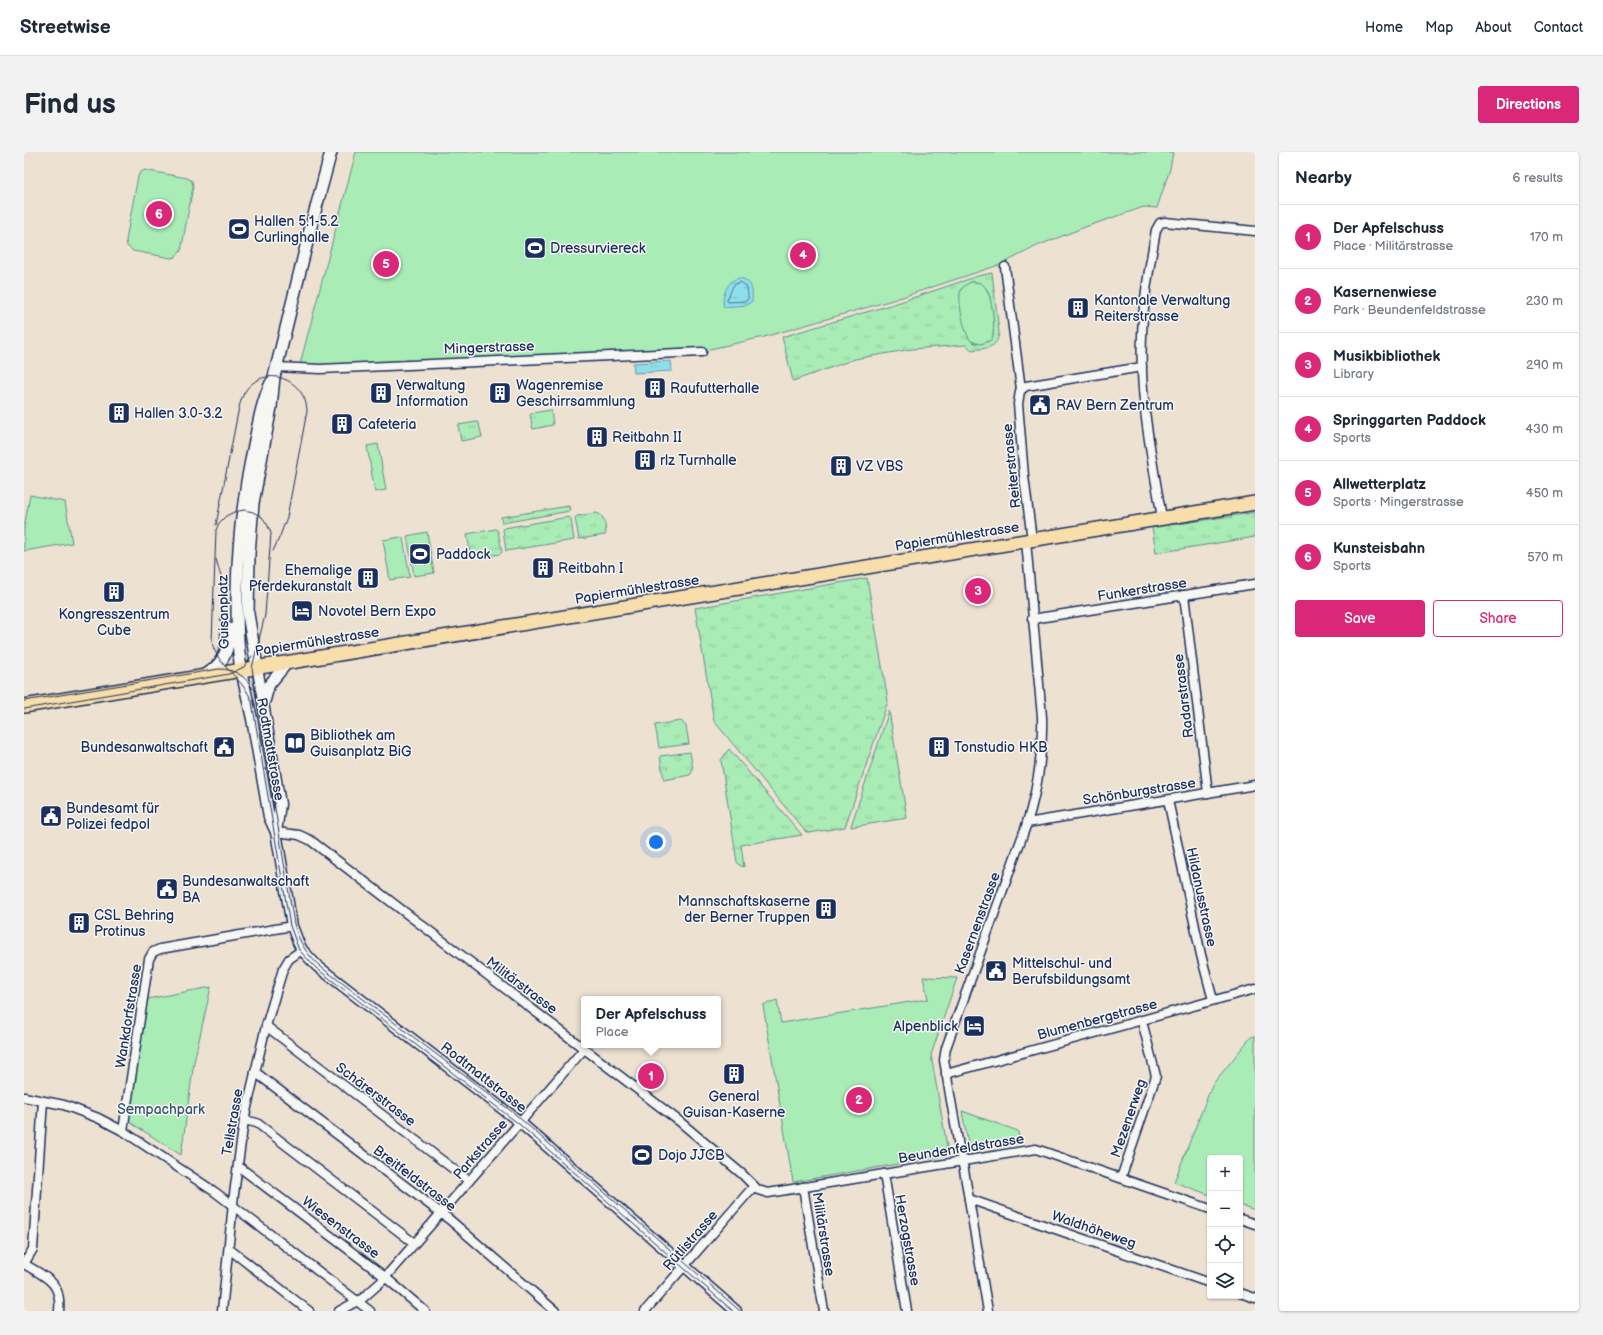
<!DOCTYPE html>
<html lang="en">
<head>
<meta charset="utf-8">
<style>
  :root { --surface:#fff; --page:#f2f2f3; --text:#1f2937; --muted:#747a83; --line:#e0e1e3; --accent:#db2777 }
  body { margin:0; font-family:"Balsamiq Sans",sans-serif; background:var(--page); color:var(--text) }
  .controls { position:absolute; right:12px; bottom:12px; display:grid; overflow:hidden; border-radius:4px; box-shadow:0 1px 3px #0004 }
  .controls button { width:36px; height:36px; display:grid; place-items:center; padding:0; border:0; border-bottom:1px solid var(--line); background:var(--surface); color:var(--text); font:20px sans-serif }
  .you { position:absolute; left:632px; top:690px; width:14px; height:14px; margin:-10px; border:3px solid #fff; border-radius:50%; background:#1a73e8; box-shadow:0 0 0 6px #1a73e833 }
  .badge { display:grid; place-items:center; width:26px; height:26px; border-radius:50%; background:var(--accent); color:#fff; font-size:13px; font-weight:700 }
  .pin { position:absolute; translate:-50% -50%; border:2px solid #fff; box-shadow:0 1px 4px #0006 }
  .popup { position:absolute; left:557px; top:844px; width:140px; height:52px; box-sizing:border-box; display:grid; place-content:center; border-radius:4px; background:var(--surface); filter:drop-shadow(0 1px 3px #0005); font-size:13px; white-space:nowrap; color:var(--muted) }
  .popup b { font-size:15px; color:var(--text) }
  .popup::after { content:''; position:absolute; left:50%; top:100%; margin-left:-8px; border:8px solid transparent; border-top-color:var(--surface) }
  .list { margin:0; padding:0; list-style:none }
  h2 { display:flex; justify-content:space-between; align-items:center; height:52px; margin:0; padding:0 16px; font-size:17px }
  h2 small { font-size:13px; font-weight:400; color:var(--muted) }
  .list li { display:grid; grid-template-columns:26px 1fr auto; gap:12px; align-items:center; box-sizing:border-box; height:64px; padding:0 16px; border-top:1px solid var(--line) }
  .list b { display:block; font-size:15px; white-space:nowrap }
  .list p { margin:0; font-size:13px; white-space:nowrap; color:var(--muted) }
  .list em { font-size:13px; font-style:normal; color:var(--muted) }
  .actions { display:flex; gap:8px; padding:12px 16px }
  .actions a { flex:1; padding:9px 0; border:1px solid var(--accent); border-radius:4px; text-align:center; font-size:14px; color:var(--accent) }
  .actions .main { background:var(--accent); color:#fff }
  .icon { flex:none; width:22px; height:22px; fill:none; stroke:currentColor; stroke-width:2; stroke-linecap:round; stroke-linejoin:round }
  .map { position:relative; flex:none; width:1231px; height:1159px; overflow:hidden; border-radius:4px }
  header { display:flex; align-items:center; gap:24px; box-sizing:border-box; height:56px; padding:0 20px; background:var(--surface); border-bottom:1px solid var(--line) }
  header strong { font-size:19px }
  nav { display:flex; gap:22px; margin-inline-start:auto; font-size:14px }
  .intro { display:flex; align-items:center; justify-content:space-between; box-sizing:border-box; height:96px; padding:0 24px }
  h1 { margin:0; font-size:28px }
  .button { padding:10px 18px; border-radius:4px; background:var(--accent); color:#fff; font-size:14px; font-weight:700 }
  main { display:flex; gap:24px; padding:0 24px }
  aside { flex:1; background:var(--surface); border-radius:4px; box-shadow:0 1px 3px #0004 }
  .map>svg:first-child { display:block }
  .grass { fill:url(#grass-tufts); stroke:#628e8a; fill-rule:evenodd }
  .park { fill:#a9ecb5; stroke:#628e8a }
  .water { fill:url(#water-ripples); stroke:#6199b2 }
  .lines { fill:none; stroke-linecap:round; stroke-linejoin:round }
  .shore { stroke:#497596; stroke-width:1 }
  .minor-casing { stroke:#1b2f5e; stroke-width:11 }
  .tertiary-casing { stroke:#1b2f5e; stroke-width:13 }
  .secondary-casing { stroke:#1b2f5e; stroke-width:14 }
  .primary-casing { stroke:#1b2f5e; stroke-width:16 }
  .minor { stroke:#f6f6f2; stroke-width:8 }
  .tertiary { stroke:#f6f6f2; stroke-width:10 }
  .secondary { stroke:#f6f6f2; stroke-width:11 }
  .primary { stroke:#f8deab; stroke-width:13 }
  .tram { stroke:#1b2f5e; stroke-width:1 }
  .labels { text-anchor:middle; stroke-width:3; stroke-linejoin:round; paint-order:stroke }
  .poi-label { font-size:14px; fill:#1b2f5e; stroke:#f6f6f2; text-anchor:start }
  .street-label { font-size:14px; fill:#1b2f5e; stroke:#f6f6f2 }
  .park-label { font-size:14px; fill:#37556f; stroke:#f6f6f2 }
</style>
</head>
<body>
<header>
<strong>Streetwise</strong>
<nav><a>Home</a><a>Map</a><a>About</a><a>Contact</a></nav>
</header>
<div class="intro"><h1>Find us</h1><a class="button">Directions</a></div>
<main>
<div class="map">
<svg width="1231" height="1159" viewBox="0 0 1231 1159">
  <defs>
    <pattern id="grass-tufts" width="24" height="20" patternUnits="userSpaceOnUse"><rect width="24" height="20" fill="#a9ecb5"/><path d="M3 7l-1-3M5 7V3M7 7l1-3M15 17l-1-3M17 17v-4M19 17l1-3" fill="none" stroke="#91cb9e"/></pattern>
    <pattern id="water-ripples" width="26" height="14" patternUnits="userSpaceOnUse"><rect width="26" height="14" fill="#8fdfea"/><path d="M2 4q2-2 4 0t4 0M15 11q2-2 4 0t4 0" fill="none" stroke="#7bc0cb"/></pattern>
  </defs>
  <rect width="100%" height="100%" fill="#ede1d2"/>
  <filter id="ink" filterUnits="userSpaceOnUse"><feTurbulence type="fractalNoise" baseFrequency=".025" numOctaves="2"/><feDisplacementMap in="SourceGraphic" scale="8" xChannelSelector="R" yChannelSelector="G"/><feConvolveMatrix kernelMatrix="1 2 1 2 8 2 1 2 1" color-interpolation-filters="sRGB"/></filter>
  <g filter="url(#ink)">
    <!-- grass -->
    <g class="grass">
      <path d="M968,121L975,180C974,197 962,196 948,198L942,193L888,197L831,207L769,229L758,185L873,151L954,124ZM947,130C952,130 957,130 961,135C967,141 971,175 969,183C968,187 966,188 963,190C960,190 954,192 950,191C941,189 937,153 936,143L938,137Z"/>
      <polygon points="527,258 529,273 509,277 506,263 508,261"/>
      <polygon points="453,270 455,272 458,285 437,289 434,273"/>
      <polygon points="545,354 546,359 478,371 477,365"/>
      <path d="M572,361C581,363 581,372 582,381L581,383L555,387L551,366L553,364Z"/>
      <polygon points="1227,361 1231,361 1231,385 1132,401 1128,375 1161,371"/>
      <polygon points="545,365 547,367 550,388 482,399 479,378 480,376"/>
      <polygon points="472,377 474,379 478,400 476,402 449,406 447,405 443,382"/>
      <polygon points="843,426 864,549 821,675 785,681 781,679 690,569 671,456"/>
      <polygon points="865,559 883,666 827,675 827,674"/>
      <polygon points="657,569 662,574 665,592 635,596 631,573"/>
      <polygon points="705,597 778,683 717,693 720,715 715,713 713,710 697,608"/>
      <polygon points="666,600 669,618 666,623 640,628 636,604"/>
    </g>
    <!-- park -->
    <g class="park">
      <polygon points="332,0 1149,0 1146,17 1133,56 1120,55 1061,75 1013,94 978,112 872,147 740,185 677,199 275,216"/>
      <polygon points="120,18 163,26 168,29 169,35 157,99 151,105 147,106 109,99 103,94 102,88 114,24 116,21"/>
      <path d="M947,130C951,130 956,130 959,133C968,139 973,179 967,188L957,192L947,189C940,182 933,147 937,138C939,134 943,132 947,130Z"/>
      <polygon points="354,292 362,338 351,340 343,294"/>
      <polygon points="6,343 41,350 48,391 0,399 0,376"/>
      <polygon points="403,380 410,421 390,424 383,384"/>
      <polygon points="377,385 379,386 386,425 366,428 359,388"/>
      <polygon points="899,825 933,826 907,903 923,994 920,1001 915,1005 769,1030 739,853 753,848 757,871 904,847"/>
      <polygon points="187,835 170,910 157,1003 104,969 123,847"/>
      <polygon points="1231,884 1231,1058 1216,1053 1216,1006 1186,1006 1186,1043 1150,1030 1188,933 1227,885"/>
      <polygon points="938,959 994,979 995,988 945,997"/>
    </g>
    <!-- water -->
    <g class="water">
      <path d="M716,126C728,129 729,138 728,149L723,153L700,155C697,148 702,132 710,128C710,127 715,126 716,126Z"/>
      <polygon points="647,209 648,219 610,221 609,211"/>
    </g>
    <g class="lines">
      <!-- shore -->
      <path class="shore" d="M716,130C724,133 724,139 724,147L722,149L704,150L703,148L709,134Z"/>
      <!-- minor casing -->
      <g class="minor-casing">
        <g id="minor">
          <polyline points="981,115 997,237"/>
          <polyline points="252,215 296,217 678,200"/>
          <path d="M1138,366C1128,306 1115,245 1118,184C1119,148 1126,113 1132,78L1136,71L1141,70L1231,79"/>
          <polyline points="1008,388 1000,324 994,252 996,239 1002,234 1118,215"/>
          <polyline points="1160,443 1184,641"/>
          <polyline points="1008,467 1231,432"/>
          <polyline points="1144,648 1177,803 1189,848"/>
          <polyline points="1003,671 1231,633"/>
          <polyline points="252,680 275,683 286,688 655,969 718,1022 734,1038 744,1041 1012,997 1186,1057"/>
          <polyline points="242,874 445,1029"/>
          <polyline points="231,920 426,1068 531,1159"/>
          <polyline points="922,922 1231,837"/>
          <polyline points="0,945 40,953 74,966 99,979 191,1040 346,1159"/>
          <polyline points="220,968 233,971 390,1091"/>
          <polyline points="99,979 125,807 129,800 136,797 268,774"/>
          <polyline points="214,1014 361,1125 401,1159"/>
          <polyline points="860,1022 883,1159"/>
          <polyline points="1097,1026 1132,924 1118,869"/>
          <polyline points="779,1035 800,1159"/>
          <polyline points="945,1047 1186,1131"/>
          <polyline points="1216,1067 1231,1072"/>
          <polyline points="205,1097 285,1159"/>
          <polyline points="0,1112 9,1097 19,949"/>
          <path d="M0,1112C22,1125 38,1130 35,1159"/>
          <polyline points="1216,1141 1231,1146"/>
          <polyline points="198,1159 210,1042 220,968 242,874 259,817 265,807 278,798"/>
          <polyline points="315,1159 339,1146 357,1130 560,897"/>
          <polyline points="621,1159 730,1034"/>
          <path d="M964,1159L940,1018L935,995L920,908L922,896L1002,674C1013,640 1019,600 1018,565L1002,389"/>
        </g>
      </g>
      <!-- tertiary casing -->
      <g class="tertiary-casing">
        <g id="tertiary">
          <polyline points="233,515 256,652 252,680"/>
          <polyline points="217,518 228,567 245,665 252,680 268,774 274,790 278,798 293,814 492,967 712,1159"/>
          <polyline points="241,548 245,533 264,510"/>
        </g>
      </g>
      <!-- secondary casing -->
      <g class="secondary-casing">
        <g id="secondary">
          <polyline points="233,515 224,462 225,402 229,351 247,255 250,225 287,74 307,0"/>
          <path d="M217,518C213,491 213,466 213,439C214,391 219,345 229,298C234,275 237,252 247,231"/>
          <path d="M180,523C200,514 205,496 206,477"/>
        </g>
      </g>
      <!-- primary casing -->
      <g class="primary-casing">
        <polyline id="primary" points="0,554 1231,351"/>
      </g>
      <!-- minor -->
      <use href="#minor" class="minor"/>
      <!-- tertiary -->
      <use href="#tertiary" class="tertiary"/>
      <!-- secondary -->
      <use href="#secondary" class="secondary"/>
      <!-- primary -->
      <use href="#primary" class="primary"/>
      <!-- tram -->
      <g class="tram">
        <path d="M192,373L215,255C217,249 218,243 222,238C242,211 282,228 283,259L263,365L256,384L249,399"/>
        <path d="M178,518C188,513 194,503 196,492L198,428L192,407"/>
        <path d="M0,549L195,517C210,517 222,524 229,537"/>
        <polyline points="0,557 205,522 220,515 228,504"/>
        <path d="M709,1159L495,972L292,816L275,798L266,774L228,550C220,526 193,515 188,490L192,378L195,371L202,364L210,360L220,358L229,360L238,365L243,372L247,381L241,463L228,516L270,772C275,790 283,803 297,815L491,962L716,1159"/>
      </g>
    </g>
  </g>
  <!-- icons -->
  <defs>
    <g id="stadium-square" transform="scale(1.15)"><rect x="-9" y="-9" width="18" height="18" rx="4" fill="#1b2f5e" stroke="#f6f6f2"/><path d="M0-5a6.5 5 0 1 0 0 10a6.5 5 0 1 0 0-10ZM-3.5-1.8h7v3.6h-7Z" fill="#fff"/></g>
    <g id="building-square" transform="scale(1.15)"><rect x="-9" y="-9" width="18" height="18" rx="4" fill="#1b2f5e" stroke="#f6f6f2"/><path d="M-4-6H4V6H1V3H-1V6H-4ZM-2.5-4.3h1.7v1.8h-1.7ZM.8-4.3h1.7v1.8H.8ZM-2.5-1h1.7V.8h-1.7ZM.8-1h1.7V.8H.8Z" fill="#fff"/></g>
    <g id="civic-square" transform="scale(1.15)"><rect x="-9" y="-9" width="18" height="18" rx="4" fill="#1b2f5e" stroke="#f6f6f2"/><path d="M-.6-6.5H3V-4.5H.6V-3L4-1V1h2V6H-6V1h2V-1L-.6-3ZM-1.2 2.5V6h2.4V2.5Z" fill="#fff"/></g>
    <g id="hotel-square" transform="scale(1.15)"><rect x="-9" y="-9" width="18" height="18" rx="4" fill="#1b2f5e" stroke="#f6f6f2"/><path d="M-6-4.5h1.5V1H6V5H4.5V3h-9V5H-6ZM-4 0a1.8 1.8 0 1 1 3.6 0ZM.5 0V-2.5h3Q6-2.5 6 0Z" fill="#fff"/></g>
    <g id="library-square" transform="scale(1.15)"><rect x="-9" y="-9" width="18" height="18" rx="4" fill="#1b2f5e" stroke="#f6f6f2"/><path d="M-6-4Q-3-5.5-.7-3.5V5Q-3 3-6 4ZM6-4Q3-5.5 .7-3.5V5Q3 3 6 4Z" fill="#fff"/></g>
  </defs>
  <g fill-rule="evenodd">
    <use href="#stadium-square" x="215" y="77"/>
    <use href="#stadium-square" x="511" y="96"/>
    <use href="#building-square" x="1054" y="156"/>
    <use href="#building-square" x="631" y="236"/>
    <use href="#building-square" x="357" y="241"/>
    <use href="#building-square" x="476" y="241"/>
    <use href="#civic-square" x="1016" y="253"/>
    <use href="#building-square" x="95" y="261"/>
    <use href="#building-square" x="318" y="272"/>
    <use href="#building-square" x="573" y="285"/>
    <use href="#building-square" x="621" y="308"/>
    <use href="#building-square" x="817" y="314"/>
    <use href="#stadium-square" x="396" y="402"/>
    <use href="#building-square" x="519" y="416"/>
    <use href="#building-square" x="344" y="426"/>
    <use href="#building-square" x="90" y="440"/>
    <use href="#hotel-square" x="278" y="459"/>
    <use href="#library-square" x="271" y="591"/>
    <use href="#civic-square" x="200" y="595"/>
    <use href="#building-square" x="915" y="595"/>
    <use href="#civic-square" x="27" y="664"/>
    <use href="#civic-square" x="143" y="737"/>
    <use href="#building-square" x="802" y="757"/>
    <use href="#building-square" x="55" y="771"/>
    <use href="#civic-square" x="972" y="819"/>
    <use href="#hotel-square" x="950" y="874"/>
    <use href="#building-square" x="710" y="922"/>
    <use href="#stadium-square" x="618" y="1003"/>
  </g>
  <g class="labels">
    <!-- poi labels -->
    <g class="poi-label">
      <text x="230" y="74">Hallen 5.1-5.2<tspan x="230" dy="16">Curlinghalle</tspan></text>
      <text x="526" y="101">Dressurviereck</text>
      <text x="1070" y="153">Kantonale Verwaltung<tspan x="1070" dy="16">Reiterstrasse</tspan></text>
      <text x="372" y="238">Verwaltung<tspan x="372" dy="16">Information</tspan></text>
      <text x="492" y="238">Wagenremise<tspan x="492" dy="16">Geschirrsammlung</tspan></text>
      <text x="646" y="241">Raufutterhalle</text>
      <text x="1032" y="258">RAV Bern Zentrum</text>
      <text x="110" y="266">Hallen 3.0-3.2</text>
      <text x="334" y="277">Cafeteria</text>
      <text x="588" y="290">Reitbahn II</text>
      <text x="636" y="313">rlz Turnhalle</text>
      <text x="832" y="319">VZ VBS</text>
      <text x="412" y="407">Paddock</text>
      <text x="534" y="421">Reitbahn I</text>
      <text x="328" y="423" text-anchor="end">Ehemalige<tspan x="328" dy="16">Pferdekuranstalt</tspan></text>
      <text x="294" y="464">Novotel Bern Expo</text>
      <text x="90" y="467" text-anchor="middle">Kongresszentrum<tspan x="90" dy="16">Cube</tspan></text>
      <text x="286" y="588">Bibliothek am<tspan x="286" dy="16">Guisanplatz BiG</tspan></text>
      <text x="184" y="600" text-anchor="end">Bundesanwaltschaft</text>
      <text x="930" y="600">Tonstudio HKB</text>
      <text x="42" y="661">Bundesamt für<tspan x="42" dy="16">Polizei fedpol</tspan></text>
      <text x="158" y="734">Bundesanwaltschaft<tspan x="158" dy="16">BA</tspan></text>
      <text x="786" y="754" text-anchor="end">Mannschaftskaserne<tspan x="786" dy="16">der Berner Truppen</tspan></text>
      <text x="70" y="768">CSL Behring<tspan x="70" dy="16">Protinus</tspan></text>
      <text x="988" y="816">Mittelschul- und<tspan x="988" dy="16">Berufsbildungsamt</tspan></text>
      <text x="934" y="879" text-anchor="end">Alpenblick</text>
      <text x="710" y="949" text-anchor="middle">General<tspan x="710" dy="16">Guisan-Kaserne</tspan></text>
      <text x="634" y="1008">Dojo JJCB</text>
    </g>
    <!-- street labels -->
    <g class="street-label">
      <text transform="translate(465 195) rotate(-2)" y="5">Mingerstrasse</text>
      <text transform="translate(987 314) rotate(-96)" y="5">Reiterstrasse</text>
      <text transform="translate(933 384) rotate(-9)" y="5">Papiermühlestrasse</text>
      <text transform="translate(613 437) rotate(-9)" y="5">Papiermühlestrasse</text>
      <text transform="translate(1118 437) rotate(-9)" y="5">Funkerstrasse</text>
      <text transform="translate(199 460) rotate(-91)" y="5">Guisanplatz</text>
      <text transform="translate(293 489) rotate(-9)" y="5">Papiermühlestrasse</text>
      <text transform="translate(1159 544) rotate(-97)" y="5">Radarstrasse</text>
      <text transform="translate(247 597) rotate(80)" y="5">Rodtmattstrasse</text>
      <text transform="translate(1115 639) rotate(-9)" y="5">Schönburgstrasse</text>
      <text transform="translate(1178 745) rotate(78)" y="5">Hildanusstrasse</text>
      <text transform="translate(953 771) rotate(-70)" y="5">Kasernenstrasse</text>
      <text transform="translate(498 833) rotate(37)" y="5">Militärstrasse</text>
      <text transform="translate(104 864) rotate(-81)" y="5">Wankdorfstrasse</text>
      <text transform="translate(1073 867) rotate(-15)" y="5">Blumenbergstrasse</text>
      <text transform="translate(460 925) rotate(38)" y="5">Rodtmattstrasse</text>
      <text transform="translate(352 942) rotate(37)" y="5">Schärerstrasse</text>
      <text transform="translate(1104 966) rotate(-71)" y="5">Mezenerweg</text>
      <text transform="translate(208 970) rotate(-80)" y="5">Tellstrasse</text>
      <text transform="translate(937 996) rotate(-9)" y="5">Beundenfeldstrasse</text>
      <text transform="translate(456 997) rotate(-49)" y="5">Parkstrasse</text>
      <text transform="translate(391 1026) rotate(37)" y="5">Breitfeldstrasse</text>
      <text transform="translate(317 1075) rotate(37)" y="5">Wiesenstrasse</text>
      <text transform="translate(1070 1077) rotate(19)" y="5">Waldhöheweg</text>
      <text transform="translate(800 1082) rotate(81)" y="5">Militärstrasse</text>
      <text transform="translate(666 1088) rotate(-49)" y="5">Rütlistrasse</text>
      <text transform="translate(884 1088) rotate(80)" y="5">Herzogstrasse</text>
    </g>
    <!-- park labels -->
    <g class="park-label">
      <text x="137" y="962">Sempachpark</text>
    </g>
  </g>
</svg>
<div class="controls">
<button>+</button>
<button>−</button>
<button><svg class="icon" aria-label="locate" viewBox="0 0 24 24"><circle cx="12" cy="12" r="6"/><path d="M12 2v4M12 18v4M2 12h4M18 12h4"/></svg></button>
<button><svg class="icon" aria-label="layers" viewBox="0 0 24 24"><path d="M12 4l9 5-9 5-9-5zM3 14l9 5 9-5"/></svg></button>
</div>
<div class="you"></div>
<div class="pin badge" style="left:627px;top:924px">1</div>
<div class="popup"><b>Der Apfelschuss</b>Place</div>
<div class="pin badge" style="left:835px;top:948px">2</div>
<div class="pin badge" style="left:954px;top:439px">3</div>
<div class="pin badge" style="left:779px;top:103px">4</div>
<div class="pin badge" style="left:362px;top:112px">5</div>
<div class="pin badge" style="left:135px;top:62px">6</div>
</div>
<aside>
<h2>Nearby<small>6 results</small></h2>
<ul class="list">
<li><span class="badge">1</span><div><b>Der Apfelschuss</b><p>Place · Militärstrasse</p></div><em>170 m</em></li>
<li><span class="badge">2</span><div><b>Kasernenwiese</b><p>Park · Beundenfeldstrasse</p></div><em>230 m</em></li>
<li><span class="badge">3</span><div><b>Musikbibliothek</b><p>Library</p></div><em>290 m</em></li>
<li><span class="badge">4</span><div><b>Springgarten Paddock</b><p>Sports</p></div><em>430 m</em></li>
<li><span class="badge">5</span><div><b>Allwetterplatz</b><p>Sports · Mingerstrasse</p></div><em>450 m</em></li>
<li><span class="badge">6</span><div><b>Kunsteisbahn</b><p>Sports</p></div><em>570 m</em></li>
</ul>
<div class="actions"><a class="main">Save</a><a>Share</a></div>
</aside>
</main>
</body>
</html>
